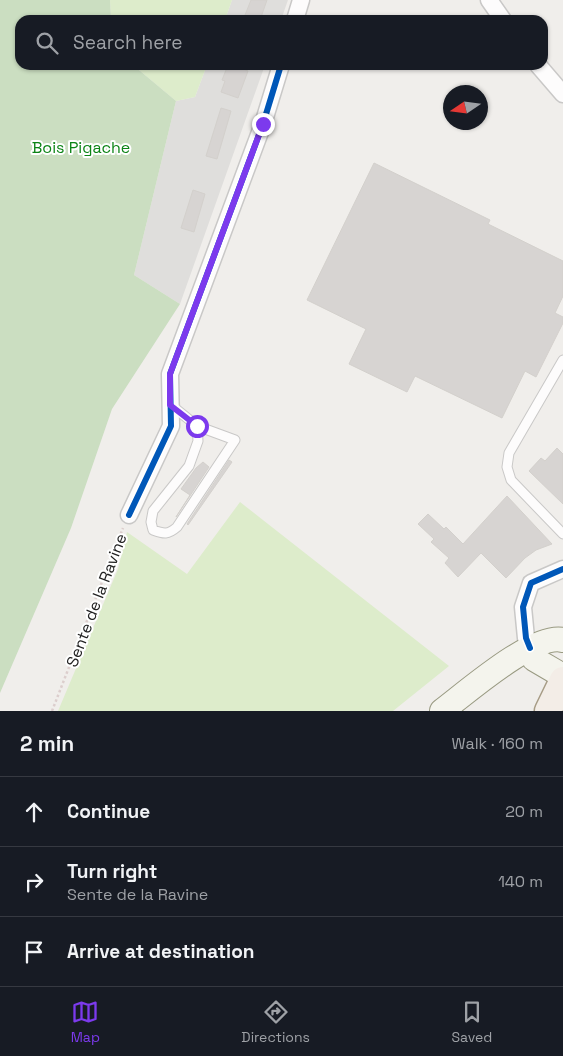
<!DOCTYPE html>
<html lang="en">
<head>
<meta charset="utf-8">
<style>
  :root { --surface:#171b24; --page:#242831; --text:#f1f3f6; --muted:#9ea1a6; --line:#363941; --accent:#7c3aed }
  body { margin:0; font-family:"Space Grotesk",sans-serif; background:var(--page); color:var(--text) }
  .compass { position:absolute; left:443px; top:85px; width:45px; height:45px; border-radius:50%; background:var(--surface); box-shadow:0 1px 4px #0004; rotate:257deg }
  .stop { position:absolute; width:15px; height:15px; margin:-11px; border:4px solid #7c3aed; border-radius:50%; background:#fff }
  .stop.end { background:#7c3aed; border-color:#fff; box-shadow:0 1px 5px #0008 }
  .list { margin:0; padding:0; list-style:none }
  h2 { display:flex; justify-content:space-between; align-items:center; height:65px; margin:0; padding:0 20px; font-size:21px }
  h2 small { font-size:16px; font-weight:400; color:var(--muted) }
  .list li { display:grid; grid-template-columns:32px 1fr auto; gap:15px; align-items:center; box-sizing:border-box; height:70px; padding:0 20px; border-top:1px solid var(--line) }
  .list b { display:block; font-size:19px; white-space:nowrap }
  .list p { margin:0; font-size:16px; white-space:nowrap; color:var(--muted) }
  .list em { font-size:16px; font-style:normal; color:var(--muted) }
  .icon { flex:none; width:28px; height:28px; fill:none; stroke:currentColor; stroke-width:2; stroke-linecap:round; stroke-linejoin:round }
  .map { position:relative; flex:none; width:563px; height:711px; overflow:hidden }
  .search { position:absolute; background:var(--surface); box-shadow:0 1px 4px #0004; left:15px; right:15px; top:15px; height:55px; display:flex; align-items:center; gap:12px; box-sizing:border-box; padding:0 18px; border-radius:15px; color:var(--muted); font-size:19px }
  .sheet { height:275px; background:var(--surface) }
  nav { display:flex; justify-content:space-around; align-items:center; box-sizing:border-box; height:70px; border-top:1px solid var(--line); background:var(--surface); font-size:14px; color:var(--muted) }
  nav a { display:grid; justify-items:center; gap:2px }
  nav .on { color:var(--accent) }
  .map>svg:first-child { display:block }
  .residential { fill:#dfdedc }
  .grass { fill:#ddeccb }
  .forest { fill:#cbdec1 }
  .building { fill:#d7d4d2; stroke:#d3d0cc }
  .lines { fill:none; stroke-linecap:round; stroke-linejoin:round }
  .lane-casing { stroke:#c9c8c7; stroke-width:11 }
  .street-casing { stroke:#c9c8c7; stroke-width:19 }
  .secondary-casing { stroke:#999a82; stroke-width:26 }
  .primary-casing { stroke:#a79c86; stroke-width:29 }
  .path { stroke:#dccecd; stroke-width:2.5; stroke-dasharray:2.5 2.5; stroke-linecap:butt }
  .lane { stroke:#fdfcfc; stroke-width:9 }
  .street { stroke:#fdfcfc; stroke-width:16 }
  .secondary { stroke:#f4f4ed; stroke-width:24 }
  .primary { stroke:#f3ede7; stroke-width:26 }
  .cycleway-casing { stroke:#fff; stroke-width:9 }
  .cycleway { stroke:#0057b8; stroke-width:6 }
  .route { stroke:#7c3aed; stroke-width:6 }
  .labels { text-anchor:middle; stroke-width:4; stroke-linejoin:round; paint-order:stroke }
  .park-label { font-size:16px; fill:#0c8416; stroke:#fff }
  .street-label { font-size:16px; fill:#222; stroke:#fff }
</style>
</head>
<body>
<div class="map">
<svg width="563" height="711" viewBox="0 0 563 711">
  <rect width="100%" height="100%" fill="#f0eeeb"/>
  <!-- residential -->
  <g class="residential">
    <polygon points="232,0 288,0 281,20 225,20"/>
    <polygon points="207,65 265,65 180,304 134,275 176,101 195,97"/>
  </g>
  <!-- grass -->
  <g class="grass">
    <polygon points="110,0 232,0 225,20 111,20"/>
    <polygon points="133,65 207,65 195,97 176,101"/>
    <polygon points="240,502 449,666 393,711 58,711 118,569 127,532 187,574"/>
  </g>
  <!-- forest -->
  <polygon class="forest" points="0,0 110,0 111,20 20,20 20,65 133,65 176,101 134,275 180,304 112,409 71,528 0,693"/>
  <!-- building -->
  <g class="building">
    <polygon points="251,0 267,0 260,20 243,20"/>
    <polygon points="228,65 233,65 248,71 238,98 221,92 225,81 222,80"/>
    <polygon points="221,108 231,111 217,159 206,156"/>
    <polygon points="374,163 490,220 488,224 563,261 563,296 555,313 563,317 563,323 536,377 525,371 502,418 415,376 407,392 349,364 366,329 307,300"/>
    <polygon points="193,190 205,194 194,232 181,228"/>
    <polygon points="557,448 563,454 563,504 529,471 541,458 545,461"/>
    <polygon points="229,460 232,462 188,525 187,524"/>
    <polygon points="203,462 209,467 176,517 190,495 181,489 196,468"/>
    <polygon points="507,496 552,544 536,550 525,558 506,578 481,553 458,577 445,563 449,558 431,542 434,539 418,524 428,514 444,529 446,527 463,544"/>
  </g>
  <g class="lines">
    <!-- lane casing -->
    <g class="lane-casing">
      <g id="lane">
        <polyline points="563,360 509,453 507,467 511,480 563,534"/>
        <path d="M171,405L197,426L198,441L189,466L153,511L151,522L153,530C164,534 168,535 177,527L235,440L197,426"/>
      </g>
    </g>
    <!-- street casing -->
    <g class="street-casing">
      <g id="street">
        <polyline points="489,0 503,20"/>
        <polyline points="295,20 301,0"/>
        <polyline points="538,65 563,94"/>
        <polyline points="129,515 171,426 170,374 263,124 281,65"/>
        <polyline points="530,648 526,638 523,607 531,583 563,569"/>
      </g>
    </g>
    <!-- secondary casing -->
    <g class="secondary-casing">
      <g id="secondary">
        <polyline points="530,648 534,659 563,676"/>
        <path d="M442,711C466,693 534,633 563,640"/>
      </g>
    </g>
    <!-- primary casing -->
    <g class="primary-casing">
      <polyline id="primary" points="548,711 563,680"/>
    </g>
    <!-- path -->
    <polyline class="path" points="52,711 123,528"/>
    <!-- lane -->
    <use href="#lane" class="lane"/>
    <!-- street -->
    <use href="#street" class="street"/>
    <!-- secondary -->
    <use href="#secondary" class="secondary"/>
    <!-- primary -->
    <use href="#primary" class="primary"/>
    <!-- cycleway casing -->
    <g class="cycleway-casing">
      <g id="cycleway">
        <polyline points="129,515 171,426 170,374 263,124 281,65"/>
        <polyline points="530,648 526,638 523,607 531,583 563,569"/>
      </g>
    </g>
    <!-- cycleway -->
    <use href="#cycleway" class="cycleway"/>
  </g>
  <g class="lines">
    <!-- route -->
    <polyline class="route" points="197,426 170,405 170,374 263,124"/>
  </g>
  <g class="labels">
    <!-- park labels -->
    <g class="park-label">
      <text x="81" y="153">Bois Pigache</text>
    </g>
    <!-- street labels -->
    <g class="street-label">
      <text transform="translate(96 600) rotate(-69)" y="6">Sente de la Ravine</text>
    </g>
  </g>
</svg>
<svg class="compass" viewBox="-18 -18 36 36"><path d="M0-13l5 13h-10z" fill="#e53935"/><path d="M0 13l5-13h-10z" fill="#9ea1a6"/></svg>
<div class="stop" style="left:197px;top:426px"></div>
<div class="stop end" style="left:263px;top:124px"></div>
<div class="search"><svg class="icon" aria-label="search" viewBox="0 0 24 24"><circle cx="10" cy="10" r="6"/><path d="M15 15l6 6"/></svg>Search here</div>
</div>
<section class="sheet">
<h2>2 min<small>Walk · 160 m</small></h2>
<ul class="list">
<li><svg class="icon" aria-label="ahead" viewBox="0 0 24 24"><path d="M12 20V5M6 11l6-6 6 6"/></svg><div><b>Continue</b></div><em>20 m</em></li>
<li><svg class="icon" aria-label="right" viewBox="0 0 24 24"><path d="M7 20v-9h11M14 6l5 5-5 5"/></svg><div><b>Turn right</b><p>Sente de la Ravine</p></div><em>140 m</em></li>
<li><svg class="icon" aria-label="arrive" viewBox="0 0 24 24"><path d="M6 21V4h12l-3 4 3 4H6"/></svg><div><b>Arrive at destination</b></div></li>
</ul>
</section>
<nav>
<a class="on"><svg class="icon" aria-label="map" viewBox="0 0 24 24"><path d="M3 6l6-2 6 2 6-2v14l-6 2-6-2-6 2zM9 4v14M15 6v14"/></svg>Map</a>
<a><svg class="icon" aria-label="directions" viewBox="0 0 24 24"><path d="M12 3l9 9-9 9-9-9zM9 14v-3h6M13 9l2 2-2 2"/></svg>Directions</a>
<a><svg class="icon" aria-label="saved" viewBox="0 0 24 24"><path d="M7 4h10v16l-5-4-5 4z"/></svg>Saved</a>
</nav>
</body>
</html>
